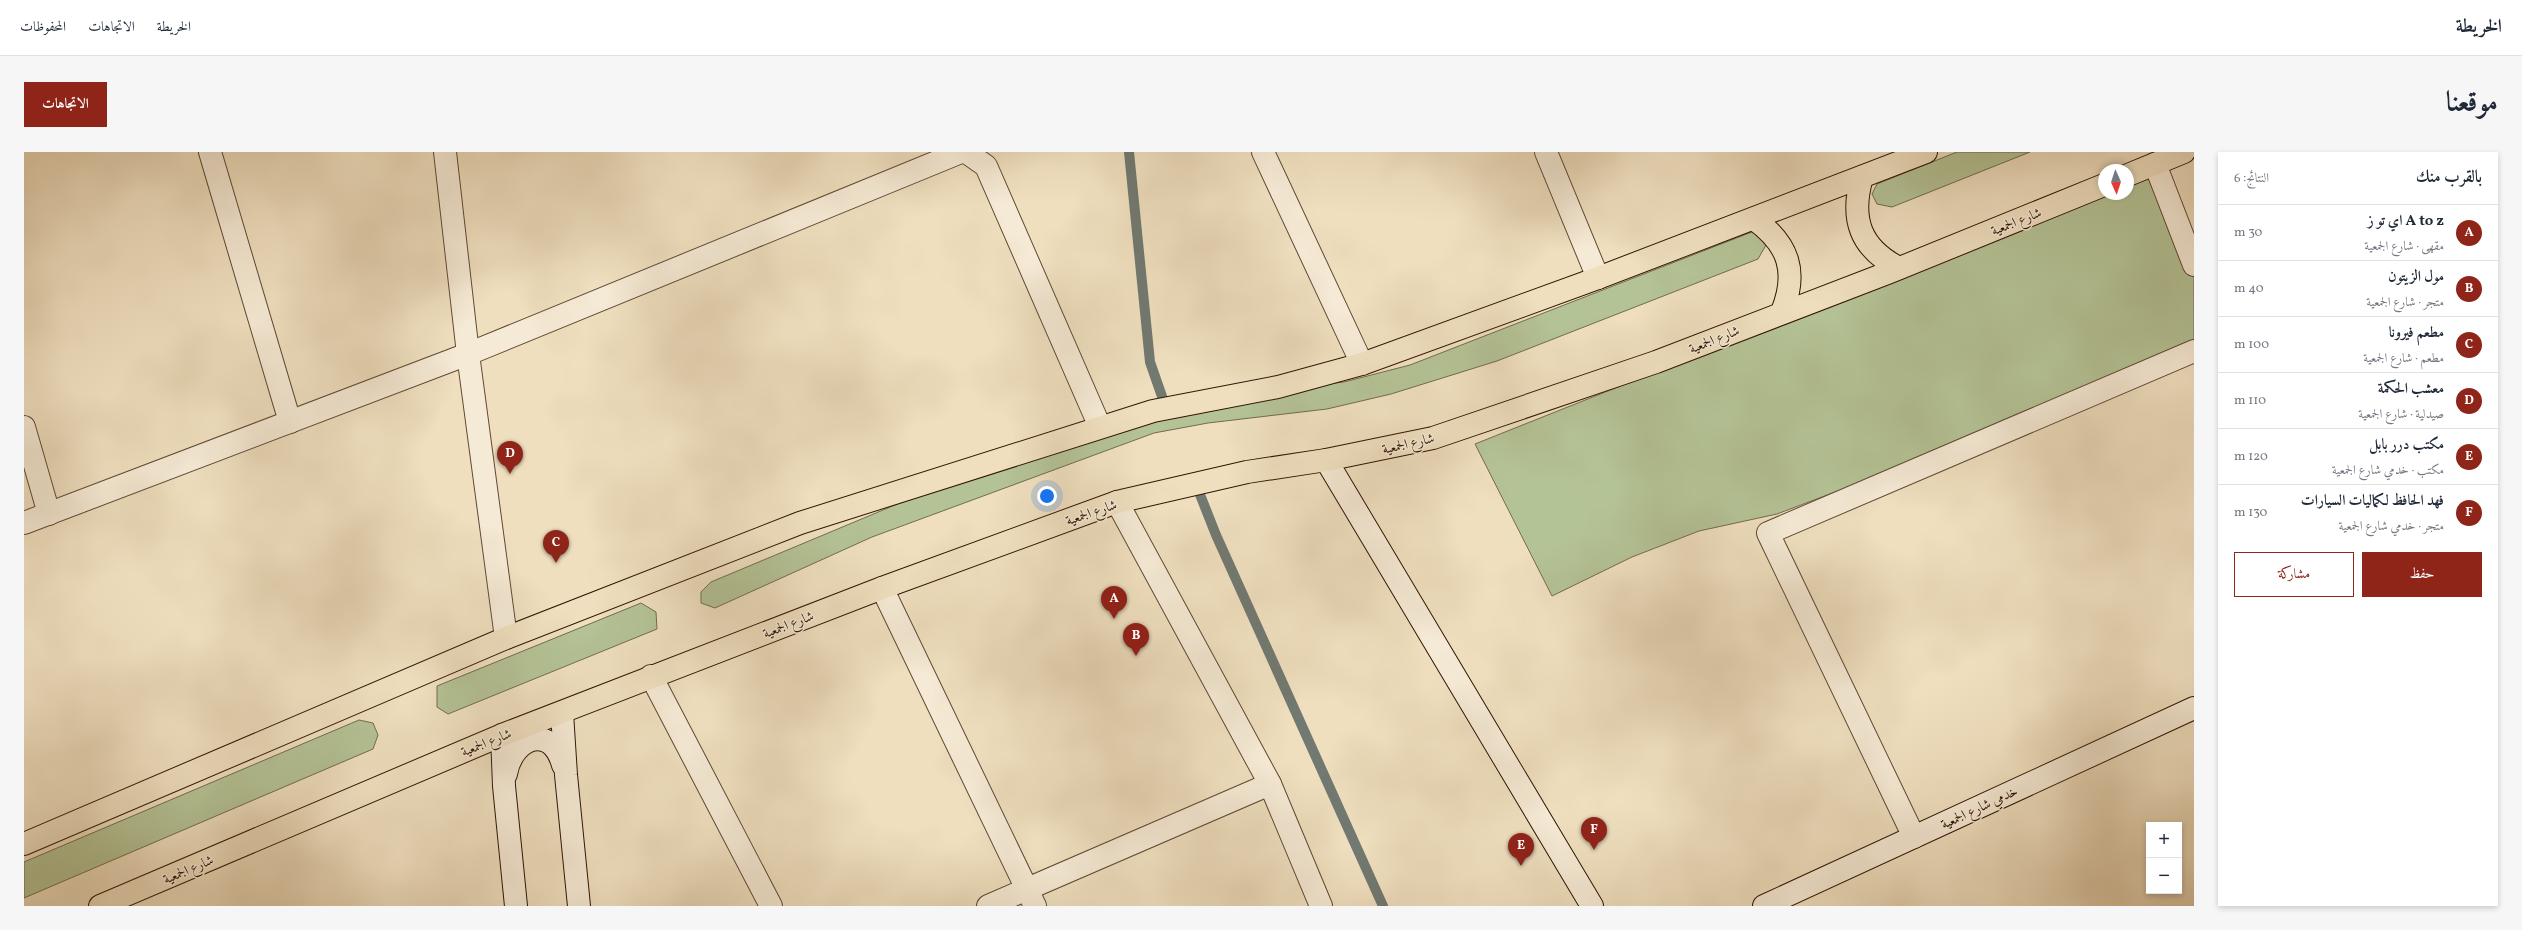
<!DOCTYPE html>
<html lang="ar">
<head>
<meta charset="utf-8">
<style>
  :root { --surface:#fff; --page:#f6f6f7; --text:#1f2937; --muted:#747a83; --line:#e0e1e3; --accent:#8f2418 }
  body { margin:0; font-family:Vollkorn,Amiri,serif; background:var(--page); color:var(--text); direction:rtl }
  .controls { position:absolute; right:12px; bottom:12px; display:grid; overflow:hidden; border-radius:0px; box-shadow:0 2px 6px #0003 }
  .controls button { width:36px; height:36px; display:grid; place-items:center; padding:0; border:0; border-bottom:1px solid var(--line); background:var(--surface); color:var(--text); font:20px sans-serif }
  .compass { position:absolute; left:2074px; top:12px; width:36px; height:36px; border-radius:50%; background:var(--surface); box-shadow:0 2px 6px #0003; rotate:177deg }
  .you { position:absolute; left:1023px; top:344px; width:14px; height:14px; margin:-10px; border:3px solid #fff; border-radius:50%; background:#1a73e8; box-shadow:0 0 0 6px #1a73e833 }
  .badge { display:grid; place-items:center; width:26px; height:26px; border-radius:50%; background:var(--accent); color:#fff; font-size:13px; font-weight:700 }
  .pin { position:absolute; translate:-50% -33px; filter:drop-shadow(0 1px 2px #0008) }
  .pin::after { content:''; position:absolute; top:21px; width:14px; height:12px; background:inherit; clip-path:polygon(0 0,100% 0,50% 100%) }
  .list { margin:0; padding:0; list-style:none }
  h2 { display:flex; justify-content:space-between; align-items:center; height:52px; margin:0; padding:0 16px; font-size:17px }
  h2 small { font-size:13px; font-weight:400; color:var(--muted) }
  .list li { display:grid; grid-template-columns:26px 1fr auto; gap:12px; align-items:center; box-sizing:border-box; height:56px; padding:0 16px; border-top:1px solid var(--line) }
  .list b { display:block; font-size:15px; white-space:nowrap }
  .list p { margin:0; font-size:13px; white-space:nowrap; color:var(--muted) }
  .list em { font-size:13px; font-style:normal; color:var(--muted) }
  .actions { display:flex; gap:8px; padding:12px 16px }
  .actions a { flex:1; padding:9px 0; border:1px solid var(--accent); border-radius:0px; text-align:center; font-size:14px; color:var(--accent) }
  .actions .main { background:var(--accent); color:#fff }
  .map { position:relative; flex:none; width:2170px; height:754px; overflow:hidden; direction:ltr; border-radius:0px }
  header { display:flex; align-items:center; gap:24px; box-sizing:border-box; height:56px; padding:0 20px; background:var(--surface); border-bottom:1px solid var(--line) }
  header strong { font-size:19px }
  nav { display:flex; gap:22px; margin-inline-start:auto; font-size:14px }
  .intro { display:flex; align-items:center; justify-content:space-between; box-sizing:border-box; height:96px; padding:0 24px }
  h1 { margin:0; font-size:28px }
  .button { padding:10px 18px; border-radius:0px; background:var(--accent); color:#fff; font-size:14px; font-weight:700 }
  main { display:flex; gap:24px; padding:0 24px }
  aside { flex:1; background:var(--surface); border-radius:0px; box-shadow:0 2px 6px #0003 }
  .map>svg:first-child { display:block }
  .green { fill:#b4c396; stroke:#726c4e }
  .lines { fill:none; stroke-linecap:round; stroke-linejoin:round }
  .stream { stroke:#717971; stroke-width:10 }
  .street-casing { stroke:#604834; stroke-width:24 }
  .secondary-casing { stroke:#311505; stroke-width:24 }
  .primary-casing { stroke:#311505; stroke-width:24 }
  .street { stroke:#f5ead5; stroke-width:22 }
  .secondary { stroke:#f5ead5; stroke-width:22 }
  .primary { stroke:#efdfbf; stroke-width:22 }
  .labels { text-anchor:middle; stroke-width:3; stroke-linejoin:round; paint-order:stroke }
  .street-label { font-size:14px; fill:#311505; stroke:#f5ead5 }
</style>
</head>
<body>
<header>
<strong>الخريطة</strong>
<nav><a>الخريطة</a><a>الاتجاهات</a><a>المحفوظات</a></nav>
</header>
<div class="intro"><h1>موقعنا</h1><a class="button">الاتجاهات</a></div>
<main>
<aside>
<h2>بالقرب منك<small>النتائج: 6</small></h2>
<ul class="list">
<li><span class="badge">A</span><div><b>A to z اي تو ز</b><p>مقهى · شارع الجمعية</p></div><em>30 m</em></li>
<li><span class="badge">B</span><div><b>مول الزيتون</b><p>متجر · شارع الجمعية</p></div><em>40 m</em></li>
<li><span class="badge">C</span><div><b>مطعم فيرونا</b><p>مطعم · شارع الجمعية</p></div><em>100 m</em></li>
<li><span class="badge">D</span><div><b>معشب الحكمة</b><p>صيدلية · شارع الجمعية</p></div><em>110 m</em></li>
<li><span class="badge">E</span><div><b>مكتب درر بابل</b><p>مكتب · خدمي شارع الجمعية</p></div><em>120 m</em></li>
<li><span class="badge">F</span><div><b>فهد الحافظ لكماليات السيارات</b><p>متجر · خدمي شارع الجمعية</p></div><em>130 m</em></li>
</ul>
<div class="actions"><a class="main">حفظ</a><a>مشاركة</a></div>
</aside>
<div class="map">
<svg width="2170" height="754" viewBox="0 0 2170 754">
  <rect width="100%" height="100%" fill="#efdfbf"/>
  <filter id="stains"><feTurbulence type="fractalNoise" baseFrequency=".005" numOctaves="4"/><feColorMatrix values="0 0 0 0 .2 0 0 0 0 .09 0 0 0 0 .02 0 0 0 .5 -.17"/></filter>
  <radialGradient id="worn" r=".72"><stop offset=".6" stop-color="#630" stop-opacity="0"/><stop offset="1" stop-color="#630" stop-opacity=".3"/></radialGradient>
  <!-- green -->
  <g class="green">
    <polygon points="1933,0 2006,0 1868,55 1853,52 1848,42 1853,32"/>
    <polygon points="2123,24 2170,125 2170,204 1753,362 1675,379 1608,405 1528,444 1451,292 2080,41 2104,42 2104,32"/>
    <polygon points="1733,78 1742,93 1734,107 1473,209 1367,242 1303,257 1184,271 1130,281 848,385 691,456 677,451 677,440 687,430 871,353 1057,285 1268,236 1320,230 1386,213"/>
    <polygon points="617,451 632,460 633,477 424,562 413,555 413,534"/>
    <polygon points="335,568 349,571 354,583 349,597 0,746 0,710"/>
  </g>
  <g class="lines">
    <!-- stream -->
    <g class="stream">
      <polyline points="1105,0 1126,210 1142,256"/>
      <polyline points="1173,335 1192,383 1359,754"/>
    </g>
    <!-- street casing -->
    <g class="street-casing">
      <g id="street">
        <polyline points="186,0 266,270"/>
        <polyline points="421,0 444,202 482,486"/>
        <polyline points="942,0 962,14 1076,275"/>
        <polyline points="1239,0 1338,212"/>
        <polyline points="1522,0 1574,126"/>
        <polyline points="2131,12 2170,113"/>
        <polyline points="0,275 25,362"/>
        <polyline points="1093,350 1246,632 1297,754"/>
        <polyline points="0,371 444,202 937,0"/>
        <polyline points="858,436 1011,754"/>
        <polyline points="627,524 747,754"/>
        <polyline points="1890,685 1744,381 2170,199"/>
        <polyline points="964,754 1246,632"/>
      </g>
    </g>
    <!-- secondary casing -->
    <g class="secondary-casing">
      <g id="secondary">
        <polyline points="1302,308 1568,754"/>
        <polyline points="538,561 542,623 555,754"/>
        <polyline points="478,583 480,634 492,754"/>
        <path d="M482,622C488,586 527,570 539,613"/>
        <polyline points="1740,754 2170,556"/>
      </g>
    </g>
    <!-- primary casing -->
    <g class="primary-casing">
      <g id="primary">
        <polyline points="2104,23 2160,0"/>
        <path d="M1838,25C1826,67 1836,96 1875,116"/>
        <path d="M1730,67C1765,92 1774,120 1758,160"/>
        <polyline points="0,692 482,486 776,371 1129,259 1254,235 1338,212 1574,126 1902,0"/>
        <polyline points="76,754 478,583 858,436 1093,350 1223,320 1302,308 1409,286 1632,210 1866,120 2080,33"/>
      </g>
    </g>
    <!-- street -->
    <use href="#street" class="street"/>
    <!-- secondary -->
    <use href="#secondary" class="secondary"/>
    <!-- primary -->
    <use href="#primary" class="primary"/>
  </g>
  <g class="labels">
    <!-- street labels -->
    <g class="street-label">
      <text transform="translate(1992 69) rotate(-22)" y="5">شارع الجمعية</text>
      <text transform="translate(1690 187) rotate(-22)" y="5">شارع الجمعية</text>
      <text transform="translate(1384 291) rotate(-13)" y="5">شارع الجمعية</text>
      <text transform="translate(1067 360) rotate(-19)" y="5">شارع الجمعية</text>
      <text transform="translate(764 472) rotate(-21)" y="5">شارع الجمعية</text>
      <text transform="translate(462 590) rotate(-22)" y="5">شارع الجمعية</text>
      <text transform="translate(1955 655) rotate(-25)" y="5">خدمي شارع الجمعية</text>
      <text transform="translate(164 717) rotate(-23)" y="5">شارع الجمعية</text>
    </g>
  </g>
  <rect width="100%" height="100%" filter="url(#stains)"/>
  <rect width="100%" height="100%" fill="url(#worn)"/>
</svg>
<div class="controls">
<button>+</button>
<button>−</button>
</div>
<svg class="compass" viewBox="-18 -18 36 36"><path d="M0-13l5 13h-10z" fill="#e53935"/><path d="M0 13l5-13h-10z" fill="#747a83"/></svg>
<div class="you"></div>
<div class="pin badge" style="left:1090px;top:467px">A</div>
<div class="pin badge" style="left:1112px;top:504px">B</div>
<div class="pin badge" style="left:532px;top:411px">C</div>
<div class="pin badge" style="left:486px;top:322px">D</div>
<div class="pin badge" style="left:1497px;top:714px">E</div>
<div class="pin badge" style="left:1570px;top:698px">F</div>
</div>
</main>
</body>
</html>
